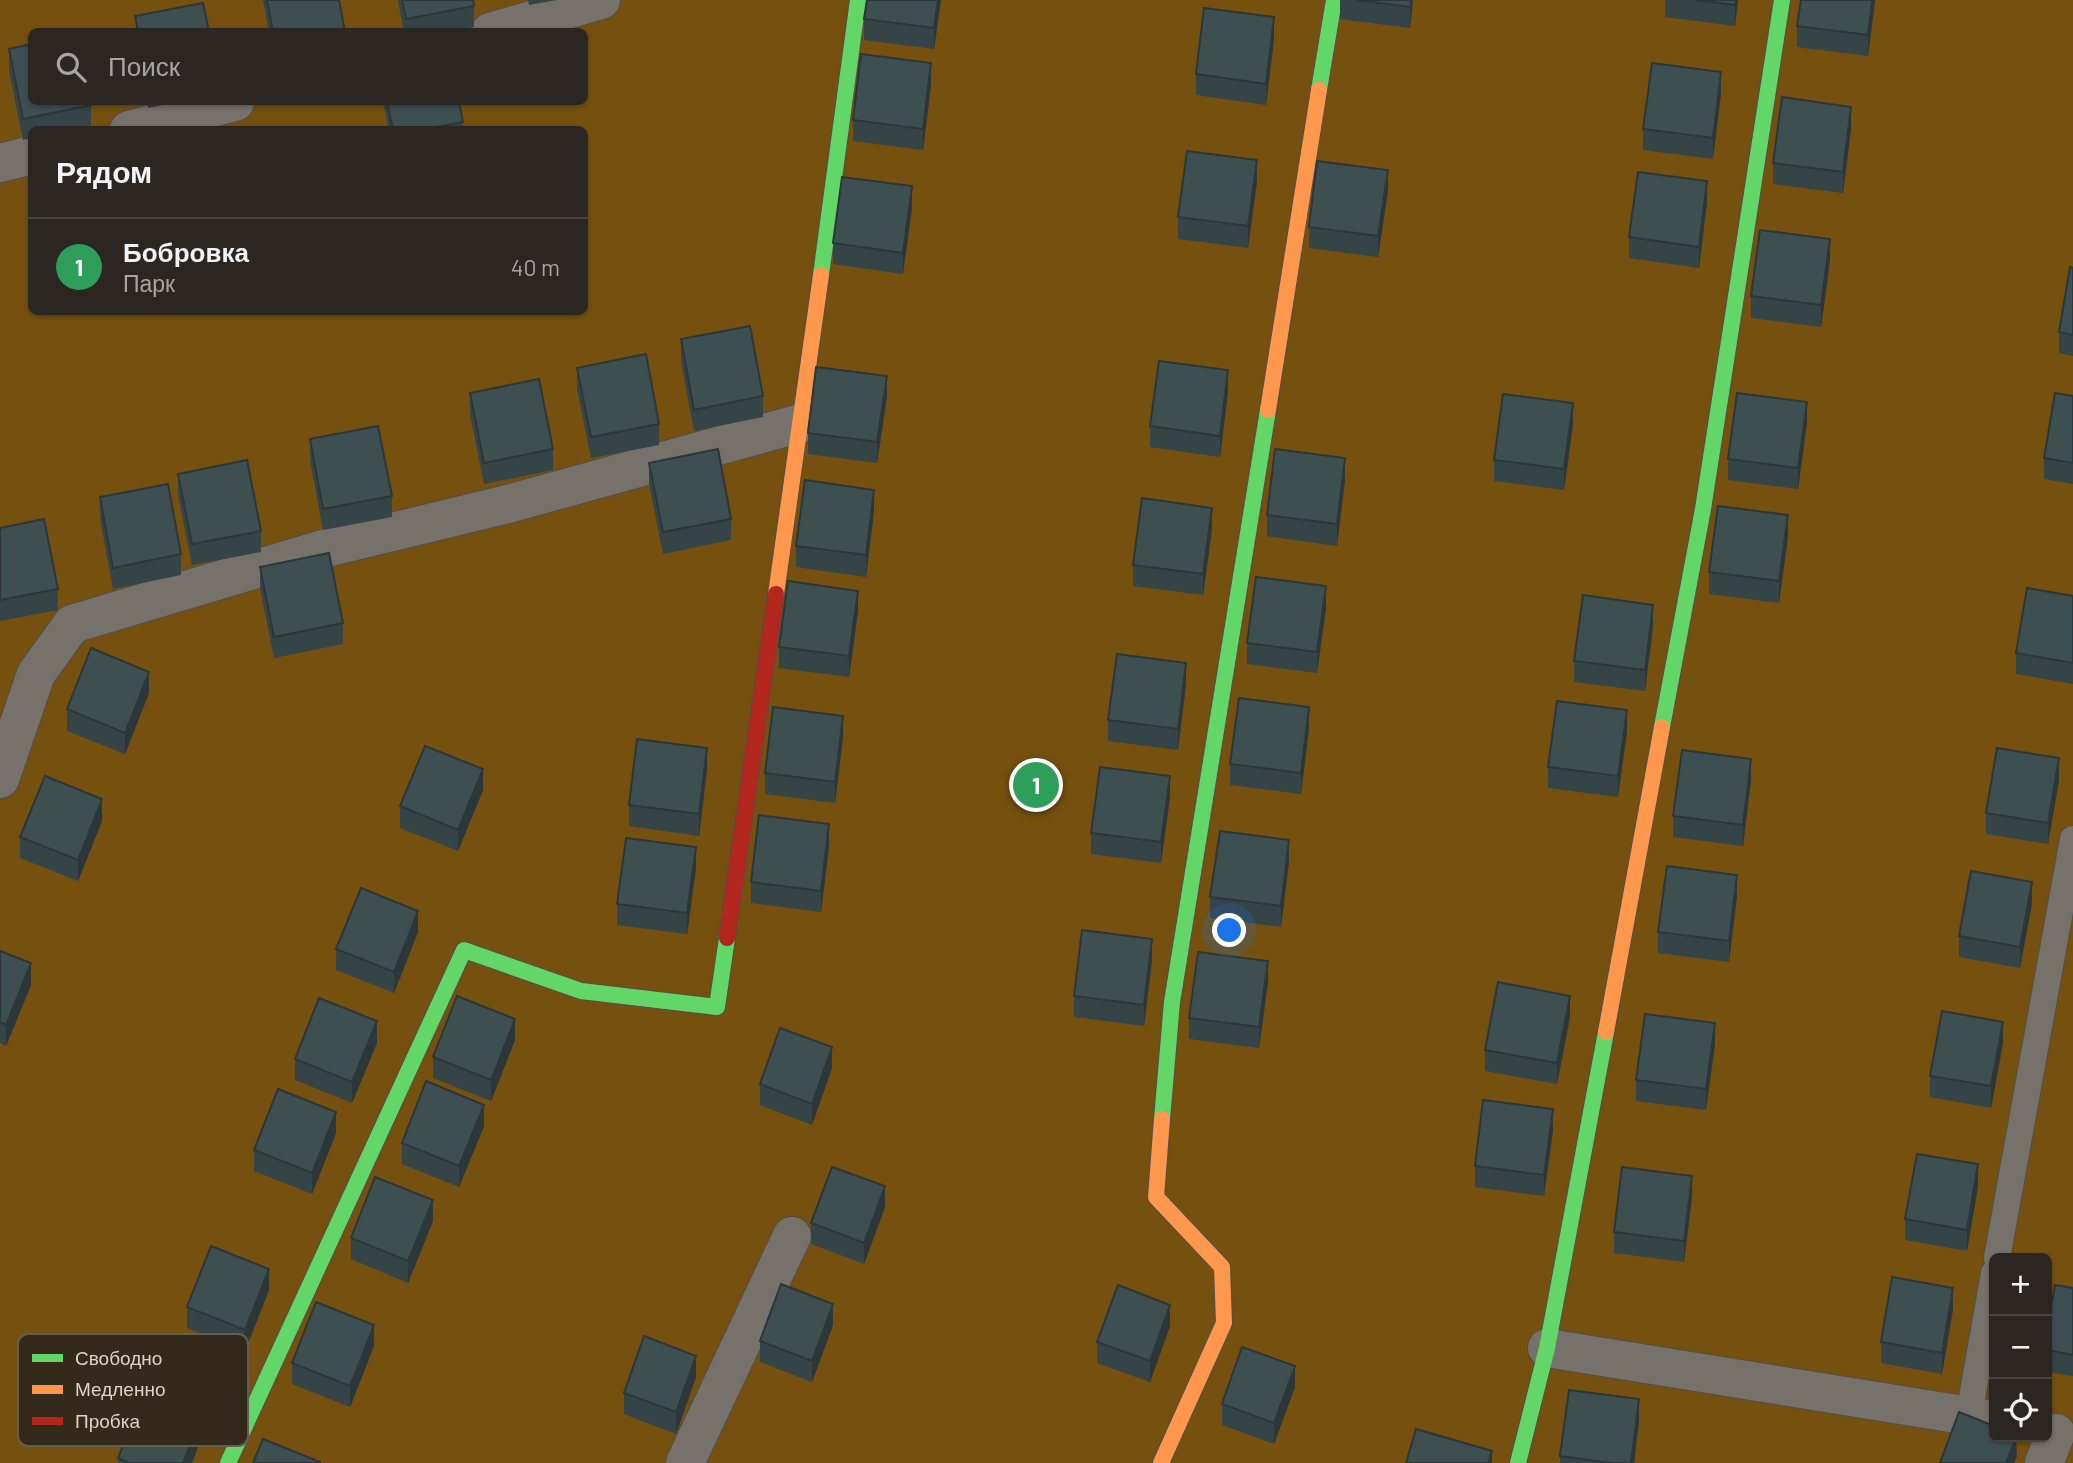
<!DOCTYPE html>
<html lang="ru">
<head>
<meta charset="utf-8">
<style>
  :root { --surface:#2b2621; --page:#332e2a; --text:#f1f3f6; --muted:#a6a5a5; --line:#47433f; --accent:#8bbbb9 }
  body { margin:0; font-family:Barlow,sans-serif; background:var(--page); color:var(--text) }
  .controls { position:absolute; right:21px; bottom:21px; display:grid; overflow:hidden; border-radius:10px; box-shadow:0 2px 5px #0004 }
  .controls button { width:63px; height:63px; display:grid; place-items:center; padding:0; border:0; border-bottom:2px solid var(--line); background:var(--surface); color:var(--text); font:35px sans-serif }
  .you { position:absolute; left:1230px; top:931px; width:24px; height:24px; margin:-18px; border:5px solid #fff; border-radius:50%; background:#1a73e8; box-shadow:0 0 0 10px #1a73e833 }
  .badge { display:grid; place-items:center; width:46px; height:46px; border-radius:50%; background:var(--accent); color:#fff; font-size:23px; font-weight:700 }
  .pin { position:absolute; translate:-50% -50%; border:4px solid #fff; box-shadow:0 2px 7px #0006 }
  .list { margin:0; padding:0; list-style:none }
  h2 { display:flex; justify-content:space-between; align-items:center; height:91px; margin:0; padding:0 28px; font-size:30px }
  h2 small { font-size:23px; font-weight:400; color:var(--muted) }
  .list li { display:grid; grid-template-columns:46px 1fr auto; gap:21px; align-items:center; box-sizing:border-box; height:98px; padding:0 28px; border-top:2px solid var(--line) }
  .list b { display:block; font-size:26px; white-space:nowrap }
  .list p { margin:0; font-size:23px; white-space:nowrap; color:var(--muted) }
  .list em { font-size:23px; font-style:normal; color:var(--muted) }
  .icon { flex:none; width:38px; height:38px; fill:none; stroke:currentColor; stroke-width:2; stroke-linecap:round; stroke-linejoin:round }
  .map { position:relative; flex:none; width:2073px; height:1463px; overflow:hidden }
  .search { position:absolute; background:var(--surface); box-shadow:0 2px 5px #0004; left:28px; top:28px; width:560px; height:77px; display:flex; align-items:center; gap:18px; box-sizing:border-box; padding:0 24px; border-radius:10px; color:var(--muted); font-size:26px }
  .panel { position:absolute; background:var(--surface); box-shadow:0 2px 5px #0004; left:28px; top:126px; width:560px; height:189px; border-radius:10px }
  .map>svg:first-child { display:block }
  .green { fill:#75500f; fill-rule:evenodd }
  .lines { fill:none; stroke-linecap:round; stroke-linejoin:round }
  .lane-casing { stroke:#544f48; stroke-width:28 }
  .street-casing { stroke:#544f48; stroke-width:40 }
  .fast-casing { stroke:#544f48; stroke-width:18 }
  .slow-casing { stroke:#544f48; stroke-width:18 }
  .jam-casing { stroke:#544f48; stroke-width:18 }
  .lane { stroke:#76716b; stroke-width:26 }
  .street { stroke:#76716b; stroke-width:38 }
  .fast { stroke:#63d668; stroke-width:16 }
  .slow { stroke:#ff974d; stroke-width:16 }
  .jam { stroke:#b3261e; stroke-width:16 }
  .wall { fill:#354447 }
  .shaded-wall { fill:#2b3739 }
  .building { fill:#3e4f52; stroke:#2b3739; stroke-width:2 }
  .key { fill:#342a1c; stroke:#665d51; stroke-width:2 }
  .key-label { font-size:19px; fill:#dad4cb }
</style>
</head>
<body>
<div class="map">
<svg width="2073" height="1463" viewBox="0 0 2073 1463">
  <rect width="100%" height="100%" fill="#39332c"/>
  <!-- green -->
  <path class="green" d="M0,0H2073V1463H0ZM32,32H584V102H32ZM32,130H584V312H32ZM1994,1258H2047V1437H1994Z"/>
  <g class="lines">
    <!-- lane casing -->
    <g class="lane-casing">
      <g id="lane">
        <polyline points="1997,1258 2073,839"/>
        <polyline points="1969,1415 1994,1273"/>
      </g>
    </g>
    <!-- street casing -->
    <g class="street-casing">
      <g id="street">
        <polyline points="490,32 601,0"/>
        <polyline points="129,130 235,102"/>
        <polyline points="0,163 32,155"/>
        <polyline points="0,779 36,674 72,624 330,547 508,504 801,423"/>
        <polyline points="1547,1348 1994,1420"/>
        <polyline points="685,1463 792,1236"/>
        <polyline points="2044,1463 2056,1433"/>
      </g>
    </g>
    <!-- fast casing -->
    <g class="fast-casing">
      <g id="fast">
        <polyline points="1319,90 1334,0"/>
        <polyline points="821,275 858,0"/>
        <polyline points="1662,727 1703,509 1782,0"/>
        <polyline points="1162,1119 1172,1002 1268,410"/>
        <polyline points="228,1463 464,950 581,991 717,1007 727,938"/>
        <polyline points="1518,1463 1547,1348 1606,1032"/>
      </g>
    </g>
    <!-- slow casing -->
    <g class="slow-casing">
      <g id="slow">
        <polyline points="1268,410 1319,90"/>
        <polyline points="776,594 821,275"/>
        <polyline points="1606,1032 1662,727"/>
        <polyline points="1161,1463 1224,1323 1222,1267 1156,1197 1162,1119"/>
      </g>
    </g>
    <!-- jam casing -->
    <g class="jam-casing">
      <polyline id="jam" points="727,938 776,594"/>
    </g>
    <!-- lane -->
    <use href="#lane" class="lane"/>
    <!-- street -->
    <use href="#street" class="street"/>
    <!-- fast -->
    <use href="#fast" class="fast"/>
    <!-- slow -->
    <use href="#slow" class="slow"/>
    <!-- jam -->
    <use href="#jam" class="jam"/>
  </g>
  <!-- wall -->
  <g class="wall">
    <polygon points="263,0 339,0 345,32 269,32"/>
    <polygon points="398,0 473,0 474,6 474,27 451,32 404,32"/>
    <polygon points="528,0 557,0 529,5"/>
    <polygon points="941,0 934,49 864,40 864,19"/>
    <polygon points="1340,0 1413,0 1410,28 1340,19"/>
    <polygon points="1665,0 1738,0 1735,26 1665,17"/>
    <polygon points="1875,0 1868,56 1797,47 1797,26"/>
    <polygon points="1274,39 1266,105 1196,95 1196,74"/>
    <polygon points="9,49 91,105 91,127 76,130 32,130 32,138 23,140 9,70"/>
    <polygon points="931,85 923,150 853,141 853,120"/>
    <polygon points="1721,93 1713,159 1643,150 1643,129"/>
    <polygon points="147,102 180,102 148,108"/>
    <polygon points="383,102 459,102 463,122 463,130 389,130"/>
    <polygon points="1851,128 1843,193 1773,184 1773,163"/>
    <polygon points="1257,181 1248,248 1178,239 1178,217"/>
    <polygon points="1388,191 1378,257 1309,248 1309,227"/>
    <polygon points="1707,202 1699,268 1629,258 1629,237"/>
    <polygon points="912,208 903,274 833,264 833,243"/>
    <polygon points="1830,260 1821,327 1751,318 1751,296"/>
    <polygon points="2073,268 2073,356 2059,353 2059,332"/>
    <polygon points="681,339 763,396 763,417 694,431 681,361"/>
    <polygon points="577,368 659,424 659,445 591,458 577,389"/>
    <polygon points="1228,391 1220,457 1150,447 1150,426"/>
    <polygon points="470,393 553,449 553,470 484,484 470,414"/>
    <polygon points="2073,396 2073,484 2044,479 2044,458"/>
    <polygon points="887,397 877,463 808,454 808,433"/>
    <polygon points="1807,423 1798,489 1728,480 1728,459"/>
    <polygon points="1573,424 1564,490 1494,481 1494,460"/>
    <polygon points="310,439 392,496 392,517 323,530 310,460"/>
    <polygon points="649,463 731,519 731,540 663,554 649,484"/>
    <polygon points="178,474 261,531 261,552 192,565 178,495"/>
    <polygon points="1345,479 1337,546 1267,536 1267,515"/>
    <polygon points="100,497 181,554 181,575 113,589 100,518"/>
    <polygon points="874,511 866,577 796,567 796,546"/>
    <polygon points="0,528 58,589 58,610 0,621"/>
    <polygon points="1212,529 1203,595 1133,586 1133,565"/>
    <polygon points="1788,536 1779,603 1709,594 1709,572"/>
    <polygon points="260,567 343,623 343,644 274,658 260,588"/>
    <polygon points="2073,596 2073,684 2016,674 2016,653"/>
    <polygon points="1326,608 1317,673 1247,664 1247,643"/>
    <polygon points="858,612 849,677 779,668 779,647"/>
    <polygon points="1653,626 1645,691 1574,682 1574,661"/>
    <polygon points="1186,684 1178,750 1108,741 1108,720"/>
    <polygon points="149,693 125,754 67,731 67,709"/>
    <polygon points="1309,728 1301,794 1230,785 1230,764"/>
    <polygon points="1627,731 1618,797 1548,788 1548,767"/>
    <polygon points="843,737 835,803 765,794 765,773"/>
    <polygon points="707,769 699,836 629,826 629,805"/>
    <polygon points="1751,780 1743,846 1673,837 1673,816"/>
    <polygon points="2059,780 2048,844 1986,834 1986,813"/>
    <polygon points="483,790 458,851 400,828 400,806"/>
    <polygon points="1170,797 1161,863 1091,854 1091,833"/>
    <polygon points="102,821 78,881 20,858 20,837"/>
    <polygon points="829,846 821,912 751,903 751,882"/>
    <polygon points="1289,861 1281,927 1210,918 1210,897"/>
    <polygon points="696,868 687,934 617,925 617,904"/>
    <polygon points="1737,896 1729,962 1658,953 1658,932"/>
    <polygon points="2032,903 2020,968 1959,957 1959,936"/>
    <polygon points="418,932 394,993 336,970 336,949"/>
    <polygon points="0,951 31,985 6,1046 0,1043"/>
    <polygon points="1152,960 1144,1026 1074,1017 1074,996"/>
    <polygon points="1268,982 1259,1048 1189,1039 1189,1018"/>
    <polygon points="1570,1017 1557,1084 1485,1071 1485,1050"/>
    <polygon points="515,1040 491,1101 433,1078 433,1057"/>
    <polygon points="377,1043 352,1103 295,1080 295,1059"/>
    <polygon points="2003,1043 1991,1108 1930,1097 1930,1076"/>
    <polygon points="1715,1044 1706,1110 1636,1101 1636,1080"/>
    <polygon points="832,1068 812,1125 760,1105 760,1084"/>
    <polygon points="484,1126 459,1187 402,1164 402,1143"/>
    <polygon points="1553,1130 1544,1196 1475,1187 1475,1166"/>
    <polygon points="336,1133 312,1194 254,1171 254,1150"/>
    <polygon points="1978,1186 1967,1251 1905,1240 1905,1219"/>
    <polygon points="1692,1197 1684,1262 1614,1253 1614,1232"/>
    <polygon points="885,1207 864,1264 811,1244 811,1223"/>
    <polygon points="433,1221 408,1283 351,1259 351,1238"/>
    <polygon points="2073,1288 2073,1376 2047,1372 2047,1329"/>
    <polygon points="269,1290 245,1351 187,1328 187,1307"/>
    <polygon points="1953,1309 1942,1374 1881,1363 1881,1342"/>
    <polygon points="833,1325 812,1382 760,1362 760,1341"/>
    <polygon points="1170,1326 1150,1382 1097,1363 1097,1342"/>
    <polygon points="374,1346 350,1407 292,1384 292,1363"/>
    <polygon points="696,1377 676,1434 624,1414 624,1393"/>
    <polygon points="1295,1387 1274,1444 1222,1425 1222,1404"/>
    <polygon points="1639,1421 1634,1463 1560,1463 1560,1456"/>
    <polygon points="200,1442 192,1463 118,1463 118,1458"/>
  </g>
  <!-- shaded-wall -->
  <g class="shaded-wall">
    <polygon points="938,0 941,0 934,49 934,28"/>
    <polygon points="1411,0 1413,0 1410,28 1410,7"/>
    <polygon points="1736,0 1738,0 1735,26 1735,5"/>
    <polygon points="1872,0 1875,0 1868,56 1868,35"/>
    <polygon points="1274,17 1274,39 1266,105 1266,84"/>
    <polygon points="931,63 931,85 923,150 923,129"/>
    <polygon points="1721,72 1721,93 1713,159 1713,138"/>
    <polygon points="1851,107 1851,128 1843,193 1843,172"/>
    <polygon points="1257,160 1257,181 1248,248 1248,226"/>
    <polygon points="1388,170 1388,191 1378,257 1378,236"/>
    <polygon points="1707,181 1707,202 1699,268 1699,247"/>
    <polygon points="912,186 912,208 903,274 903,253"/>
    <polygon points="1830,239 1830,260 1821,327 1821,305"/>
    <polygon points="1228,370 1228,391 1220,457 1220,436"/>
    <polygon points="887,376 887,397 877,463 877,442"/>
    <polygon points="1807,402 1807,423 1798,489 1798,468"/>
    <polygon points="1573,403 1573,424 1564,490 1564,469"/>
    <polygon points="1345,458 1345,479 1337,546 1337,524"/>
    <polygon points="874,490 874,511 866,577 866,555"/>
    <polygon points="1212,508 1212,529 1203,595 1203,574"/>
    <polygon points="1788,515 1788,536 1779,603 1779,581"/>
    <polygon points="1326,586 1326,608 1317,673 1317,652"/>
    <polygon points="858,591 858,612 849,677 849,656"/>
    <polygon points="1653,605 1653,626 1645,691 1645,670"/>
    <polygon points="1186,663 1186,684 1178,750 1178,729"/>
    <polygon points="149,672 149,693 125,754 125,733"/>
    <polygon points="1309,707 1309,728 1301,794 1301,773"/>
    <polygon points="1627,710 1627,731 1618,797 1618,776"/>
    <polygon points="843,716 843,737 835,803 835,782"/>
    <polygon points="707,748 707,769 699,836 699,814"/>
    <polygon points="2059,758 2059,780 2048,844 2048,823"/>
    <polygon points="1751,759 1751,780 1743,846 1743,825"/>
    <polygon points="483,769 483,790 458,851 458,830"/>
    <polygon points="1170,776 1170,797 1161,863 1161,842"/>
    <polygon points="102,799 102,821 78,881 78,860"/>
    <polygon points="829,824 829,846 821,912 821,891"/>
    <polygon points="1289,840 1289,861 1281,927 1281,906"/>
    <polygon points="696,847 696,868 687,934 687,913"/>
    <polygon points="1737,875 1737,896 1729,962 1729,941"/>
    <polygon points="2032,882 2032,903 2020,968 2020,947"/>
    <polygon points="418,911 418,932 394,993 394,972"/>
    <polygon points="1152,939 1152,960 1144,1026 1144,1005"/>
    <polygon points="1268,961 1268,982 1259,1048 1259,1027"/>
    <polygon points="31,963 31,985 6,1046 6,1025"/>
    <polygon points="1570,996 1570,1017 1557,1084 1557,1063"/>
    <polygon points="515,1019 515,1040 491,1101 491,1080"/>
    <polygon points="377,1021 377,1043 352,1103 352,1082"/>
    <polygon points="2003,1022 2003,1043 1991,1108 1991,1086"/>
    <polygon points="1715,1023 1715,1044 1706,1110 1706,1089"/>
    <polygon points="832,1047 832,1068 812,1125 812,1104"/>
    <polygon points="484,1105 484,1126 459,1187 459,1166"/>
    <polygon points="1553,1109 1553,1130 1544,1196 1544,1175"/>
    <polygon points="336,1112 336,1133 312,1194 312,1173"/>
    <polygon points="1978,1164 1978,1186 1967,1251 1967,1230"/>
    <polygon points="1692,1176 1692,1197 1684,1262 1684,1241"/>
    <polygon points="885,1186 885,1207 864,1264 864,1243"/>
    <polygon points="433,1200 433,1221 408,1283 408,1261"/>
    <polygon points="269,1269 269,1290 245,1351 245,1330"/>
    <polygon points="1953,1288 1953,1309 1942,1374 1942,1353"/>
    <polygon points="833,1304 833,1325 812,1382 812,1361"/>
    <polygon points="1170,1305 1170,1326 1150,1382 1150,1361"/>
    <polygon points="374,1325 374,1346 350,1407 350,1386"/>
    <polygon points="696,1356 696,1377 676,1434 676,1412"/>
    <polygon points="1295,1366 1295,1387 1274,1444 1274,1423"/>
    <polygon points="1639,1399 1639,1421 1634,1463 1631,1463"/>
    <polygon points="200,1421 200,1442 192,1463 183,1463"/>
    <polygon points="2016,1437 2017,1456 2014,1463 2006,1463"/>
    <polygon points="1492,1451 1492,1463 1488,1463"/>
  </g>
  <!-- building -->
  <g class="building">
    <polygon points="267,0 339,0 345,32 273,32"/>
    <polygon points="402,0 473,0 474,6 406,19"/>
    <polygon points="867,0 938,0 934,28 864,19"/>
    <polygon points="1357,0 1411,0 1410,7"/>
    <polygon points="1695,0 1736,0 1735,5"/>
    <polygon points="1801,0 1872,0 1868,35 1797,26"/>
    <polygon points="203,3 209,32 138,32 135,16"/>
    <polygon points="1204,8 1274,17 1266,84 1196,74"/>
    <polygon points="32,44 32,102 90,102 91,105 23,119 9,49"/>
    <polygon points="861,54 931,63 923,129 853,120"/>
    <polygon points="1652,63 1721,72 1713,138 1643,129"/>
    <polygon points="1782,97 1851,107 1843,172 1773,163"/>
    <polygon points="387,102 459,102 463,122 422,130 393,130"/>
    <polygon points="1187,151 1257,160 1248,226 1178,217"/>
    <polygon points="1317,161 1388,170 1378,236 1309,227"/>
    <polygon points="1638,172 1707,181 1699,247 1629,237"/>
    <polygon points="842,177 912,186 903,253 833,243"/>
    <polygon points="1760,230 1830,239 1821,305 1751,296"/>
    <polygon points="2070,267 2073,268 2073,335 2059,332"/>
    <polygon points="750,326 763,396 694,410 681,339"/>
    <polygon points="646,354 659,424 591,437 577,368"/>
    <polygon points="1159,361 1228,370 1220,436 1150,426"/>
    <polygon points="816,367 887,376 877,442 808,433"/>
    <polygon points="539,379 553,449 484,463 470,393"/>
    <polygon points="1737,393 1807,402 1798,468 1728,459"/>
    <polygon points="2055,393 2073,396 2073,463 2044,458"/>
    <polygon points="1503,394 1573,403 1564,469 1494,460"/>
    <polygon points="378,426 392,496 323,509 310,439"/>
    <polygon points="718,449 731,519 663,532 649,463"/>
    <polygon points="1275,449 1345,458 1337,524 1267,515"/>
    <polygon points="247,460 261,531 192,544 178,474"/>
    <polygon points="805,480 874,490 866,555 796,546"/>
    <polygon points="168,484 181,554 113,568 100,497"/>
    <polygon points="1142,498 1212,508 1203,574 1133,565"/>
    <polygon points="1718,506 1788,515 1779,581 1709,572"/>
    <polygon points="44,519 58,589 0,600 0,528"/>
    <polygon points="329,553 343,623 274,637 260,567"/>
    <polygon points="1256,577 1326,586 1317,652 1247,643"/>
    <polygon points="788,581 858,591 849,656 779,647"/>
    <polygon points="2027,588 2073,596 2073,663 2016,653"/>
    <polygon points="1583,595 1653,605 1645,670 1574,661"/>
    <polygon points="91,648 149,672 125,733 67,709"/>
    <polygon points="1117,654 1186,663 1178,729 1108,720"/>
    <polygon points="1239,698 1309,707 1301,773 1230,764"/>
    <polygon points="1557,701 1627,710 1618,776 1548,767"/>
    <polygon points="773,707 843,716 835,782 765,773"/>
    <polygon points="637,739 707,748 699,814 629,805"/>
    <polygon points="425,746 483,769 458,830 400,806"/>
    <polygon points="1997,748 2059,758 2048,823 1986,813"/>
    <polygon points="1682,750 1751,759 1743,825 1673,816"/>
    <polygon points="1100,767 1170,776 1161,842 1091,833"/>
    <polygon points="45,776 102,799 78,860 20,837"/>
    <polygon points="759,815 829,824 821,891 751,882"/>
    <polygon points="1220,831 1289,840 1281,906 1210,897"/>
    <polygon points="626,838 696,847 687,913 617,904"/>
    <polygon points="1667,866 1737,875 1729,941 1658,932"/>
    <polygon points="1971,871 2032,882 2020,947 1959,936"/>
    <polygon points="361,888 418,911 394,972 336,949"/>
    <polygon points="1082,930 1152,939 1144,1005 1074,996"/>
    <polygon points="0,951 31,963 6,1025 0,1022"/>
    <polygon points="1198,952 1268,961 1259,1027 1189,1018"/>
    <polygon points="1498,982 1570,996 1557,1063 1485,1050"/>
    <polygon points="457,996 515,1019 491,1080 433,1057"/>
    <polygon points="319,998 377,1021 352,1082 295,1059"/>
    <polygon points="1942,1011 2003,1022 1991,1086 1930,1076"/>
    <polygon points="1645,1014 1715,1023 1706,1089 1636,1080"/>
    <polygon points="780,1028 832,1047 812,1104 760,1084"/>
    <polygon points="426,1081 484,1105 459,1166 402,1143"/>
    <polygon points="278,1089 336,1112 312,1173 254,1150"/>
    <polygon points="1483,1100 1553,1109 1544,1175 1475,1166"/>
    <polygon points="1917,1154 1978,1164 1967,1230 1905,1219"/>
    <polygon points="832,1167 885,1186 864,1243 811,1223"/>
    <polygon points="1622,1167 1692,1176 1684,1241 1614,1232"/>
    <polygon points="375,1177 433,1200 408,1261 351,1238"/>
    <polygon points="211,1246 269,1269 245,1330 187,1307"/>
    <polygon points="1892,1277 1953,1288 1942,1353 1881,1342"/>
    <polygon points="781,1284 833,1304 812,1361 760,1341"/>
    <polygon points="1118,1285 1170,1305 1150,1361 1097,1342"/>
    <polygon points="2055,1285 2073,1288 2073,1355 2047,1350 2047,1329"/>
    <polygon points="316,1302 374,1325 350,1386 292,1363"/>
    <polygon points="644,1336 696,1356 676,1412 624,1393"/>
    <polygon points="1242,1347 1295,1366 1274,1423 1222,1404"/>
    <polygon points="1569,1390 1639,1399 1631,1463 1612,1463 1560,1456"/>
    <polygon points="142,1398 200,1421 183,1463 129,1463 118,1458"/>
    <polygon points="1959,1412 1994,1426 1994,1437 2016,1437 2006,1463 1940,1463"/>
    <polygon points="1416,1429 1492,1451 1488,1463 1406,1463"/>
    <polygon points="263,1439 320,1462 320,1463 253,1463"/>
  </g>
  <!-- legend -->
  <rect x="18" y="1334" width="230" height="112" rx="10" class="key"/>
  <rect x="32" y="1354" width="31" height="8" fill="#63d668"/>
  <rect x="32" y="1385" width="31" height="9" fill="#ff974d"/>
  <rect x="32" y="1417" width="31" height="8" fill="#b3261e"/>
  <g class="key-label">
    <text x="75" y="1365">Свободно</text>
    <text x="75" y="1396">Медленно</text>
    <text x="75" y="1428">Пробка</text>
  </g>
</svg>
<div class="controls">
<button>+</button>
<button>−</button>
<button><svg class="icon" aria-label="locate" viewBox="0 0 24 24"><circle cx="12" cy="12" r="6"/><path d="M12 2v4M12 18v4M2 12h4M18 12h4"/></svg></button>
</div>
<div class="you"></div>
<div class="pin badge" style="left:1036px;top:785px;background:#2e9e5b">1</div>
<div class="search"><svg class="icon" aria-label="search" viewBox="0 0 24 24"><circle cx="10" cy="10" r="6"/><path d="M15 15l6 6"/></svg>Поиск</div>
<section class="panel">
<h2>Рядом<small></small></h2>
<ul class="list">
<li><span class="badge" style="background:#2e9e5b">1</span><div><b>Бобровка</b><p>Парк</p></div><em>40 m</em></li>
</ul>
</section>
</div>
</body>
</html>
